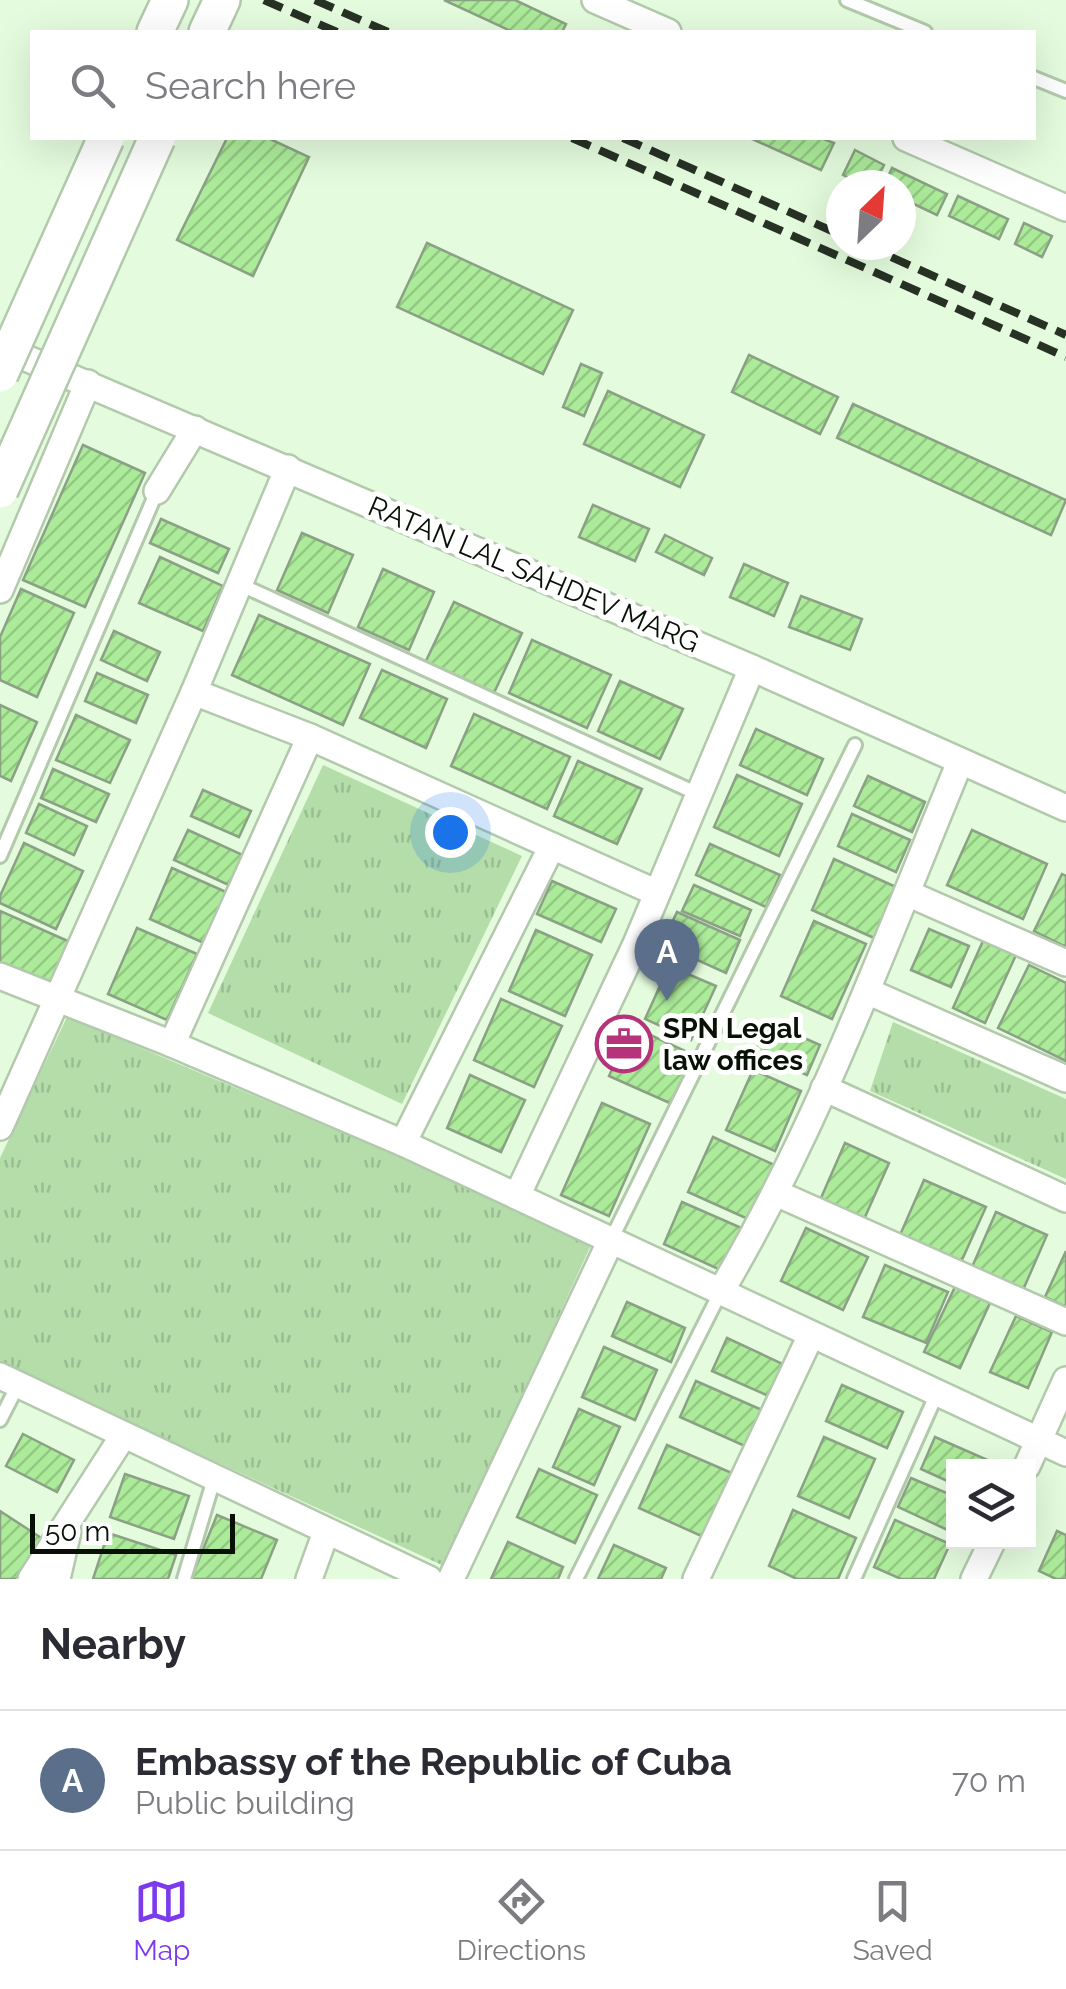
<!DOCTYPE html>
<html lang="en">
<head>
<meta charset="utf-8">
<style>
  :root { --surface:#fff; --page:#f2f2f3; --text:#2b2b33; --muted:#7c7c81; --line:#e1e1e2; --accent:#7c3aed }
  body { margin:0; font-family:Raleway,sans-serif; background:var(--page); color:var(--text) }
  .controls { position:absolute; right:30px; bottom:30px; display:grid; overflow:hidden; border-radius:0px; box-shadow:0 10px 40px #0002 }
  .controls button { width:90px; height:90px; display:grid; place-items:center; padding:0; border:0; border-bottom:2px solid var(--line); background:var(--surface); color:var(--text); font:50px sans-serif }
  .compass { position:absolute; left:826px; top:170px; width:90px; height:90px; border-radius:50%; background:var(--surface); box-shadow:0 10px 40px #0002; rotate:25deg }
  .scale { position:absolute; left:30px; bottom:25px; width:205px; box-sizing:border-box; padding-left:10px; border:5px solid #091107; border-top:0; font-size:28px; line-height:35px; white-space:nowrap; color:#091107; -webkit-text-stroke:8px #fff; paint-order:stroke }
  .you { position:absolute; left:450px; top:832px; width:35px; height:35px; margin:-25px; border:8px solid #fff; border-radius:50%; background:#1a73e8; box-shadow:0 0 0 15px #1a73e833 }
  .badge { display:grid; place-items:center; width:65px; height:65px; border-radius:50%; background:var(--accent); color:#fff; font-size:32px; font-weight:700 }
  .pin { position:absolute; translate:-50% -82px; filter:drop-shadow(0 2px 5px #0008) }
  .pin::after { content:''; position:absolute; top:52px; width:35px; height:30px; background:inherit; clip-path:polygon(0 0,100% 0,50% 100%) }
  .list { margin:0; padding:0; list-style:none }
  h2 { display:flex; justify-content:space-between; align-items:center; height:130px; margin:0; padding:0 40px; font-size:42px }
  h2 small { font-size:32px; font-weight:400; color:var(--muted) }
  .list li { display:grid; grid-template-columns:65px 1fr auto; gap:30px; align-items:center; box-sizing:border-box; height:140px; padding:0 40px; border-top:2px solid var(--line) }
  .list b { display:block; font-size:38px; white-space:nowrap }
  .list p { margin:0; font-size:32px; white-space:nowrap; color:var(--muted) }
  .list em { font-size:32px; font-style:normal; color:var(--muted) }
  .icon { flex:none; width:55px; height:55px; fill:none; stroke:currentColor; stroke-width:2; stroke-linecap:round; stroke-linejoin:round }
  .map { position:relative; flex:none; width:1066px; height:1579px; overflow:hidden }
  .search { position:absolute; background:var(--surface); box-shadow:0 10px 40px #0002; left:30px; right:30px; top:30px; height:110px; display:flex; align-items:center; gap:25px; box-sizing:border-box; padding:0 35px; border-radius:0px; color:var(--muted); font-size:38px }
  .sheet { height:270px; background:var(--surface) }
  nav { display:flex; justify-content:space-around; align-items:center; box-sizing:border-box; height:140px; border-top:2px solid var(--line); background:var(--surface); font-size:28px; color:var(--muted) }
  nav a { display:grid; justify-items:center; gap:5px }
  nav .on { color:var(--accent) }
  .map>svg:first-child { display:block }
  .park { fill:url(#park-tufts) }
  .building { fill:url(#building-hatch); stroke:#8ba185; stroke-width:2.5 }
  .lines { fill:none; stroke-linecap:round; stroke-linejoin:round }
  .lane-casing { stroke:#b2c9ac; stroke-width:18 }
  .street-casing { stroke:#b2c9ac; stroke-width:30 }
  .secondary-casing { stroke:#b2c9ac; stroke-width:40 }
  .lane { stroke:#fff; stroke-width:12 }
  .street { stroke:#fff; stroke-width:25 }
  .secondary { stroke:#fff; stroke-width:35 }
  .rail { stroke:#273124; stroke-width:8; stroke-dasharray:20 10; stroke-linecap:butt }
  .secondary-bridge-casing { stroke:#b2c9ac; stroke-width:40; stroke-linecap:butt }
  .secondary-bridge { stroke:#fff; stroke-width:35 }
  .labels { text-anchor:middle; stroke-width:10; stroke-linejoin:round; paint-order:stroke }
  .street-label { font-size:28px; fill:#091107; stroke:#fff }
  .poi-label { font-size:28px; font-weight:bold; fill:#091107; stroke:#fff; text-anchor:start }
</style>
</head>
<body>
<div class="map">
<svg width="1066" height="1579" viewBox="0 0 1066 1579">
  <defs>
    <pattern id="park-tufts" width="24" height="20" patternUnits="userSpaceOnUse" patternTransform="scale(2.5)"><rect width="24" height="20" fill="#b4dda9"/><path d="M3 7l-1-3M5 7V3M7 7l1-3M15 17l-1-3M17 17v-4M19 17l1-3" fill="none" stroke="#99bd90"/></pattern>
    <pattern id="building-hatch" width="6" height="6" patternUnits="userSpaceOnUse" patternTransform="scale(2.5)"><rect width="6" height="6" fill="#aceb9a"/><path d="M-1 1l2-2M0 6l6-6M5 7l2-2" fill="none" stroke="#93c883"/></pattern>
  </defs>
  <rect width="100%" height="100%" fill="#e4fbdd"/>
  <!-- park -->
  <g class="park">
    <polygon points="323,765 522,856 402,1104 208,1013"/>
    <polygon points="67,1017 395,1155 591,1245 444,1566 0,1363 0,1158"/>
    <polygon points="893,1022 1066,1099 1066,1179 870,1091"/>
  </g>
  <!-- building -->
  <g class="building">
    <polygon points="444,0 515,0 566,24 562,32 513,32"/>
    <polygon points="227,138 268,138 309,157 253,276 177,240"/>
    <polygon points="750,138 821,138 834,143 821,170"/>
    <polygon points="855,150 884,165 874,185 863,185 843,175"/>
    <polygon points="892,168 947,194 937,215 901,198 901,185 884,185"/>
    <polygon points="958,196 1008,219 999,239 949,216"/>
    <polygon points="1024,223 1052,236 1042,257 1015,244"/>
    <polygon points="427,243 573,310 543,374 397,307"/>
    <polygon points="749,355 838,397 820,434 732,392"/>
    <polygon points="581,364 602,373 584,416 563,407"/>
    <polygon points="608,391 704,435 680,487 584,444"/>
    <polygon points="853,404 1066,500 1051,535 837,438"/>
    <polygon points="83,445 145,473 85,607 23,580"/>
    <polygon points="593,505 649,529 635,561 579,537"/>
    <polygon points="161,519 229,549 218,573 150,543"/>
    <polygon points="302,533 353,555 328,613 277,590"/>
    <polygon points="665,535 712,558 704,575 656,552"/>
    <polygon points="160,557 223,586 203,631 139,603"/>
    <polygon points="744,564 788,583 774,616 730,597"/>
    <polygon points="383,569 434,592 409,650 358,627"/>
    <polygon points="21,589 74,613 37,697 0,680 0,637"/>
    <polygon points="801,596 862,619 850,650 789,627"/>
    <polygon points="454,602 522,633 493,695 425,663"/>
    <polygon points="259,615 370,664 343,725 232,675"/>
    <polygon points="114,631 160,652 147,681 101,660"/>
    <polygon points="532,640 611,675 587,728 509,693"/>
    <polygon points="382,670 447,699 426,748 360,718"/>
    <polygon points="97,673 148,695 136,723 85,701"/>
    <polygon points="620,681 683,709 660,759 598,731"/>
    <polygon points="0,705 37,722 11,781 0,776"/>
    <polygon points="474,714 570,757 547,809 451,766"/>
    <polygon points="76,715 130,740 110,783 56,760"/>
    <polygon points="756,729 823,759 807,795 740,765"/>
    <polygon points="578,761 642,789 617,844 554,816"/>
    <polygon points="53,769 109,794 96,822 41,798"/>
    <polygon points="737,775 802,804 779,856 714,827"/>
    <polygon points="868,776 925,802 912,832 854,806"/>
    <polygon points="203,790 251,811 239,837 191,816"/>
    <polygon points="39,804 87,826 74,855 26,833"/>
    <polygon points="852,814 910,840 896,872 838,846"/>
    <polygon points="188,830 245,856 231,886 174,860"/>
    <polygon points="972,830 1047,864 1023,919 947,885"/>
    <polygon points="24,843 83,871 56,929 0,903 0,896"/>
    <polygon points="710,844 780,875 766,907 696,875"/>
    <polygon points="834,859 896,887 874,938 812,910"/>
    <polygon points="172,868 226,892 204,943 150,919"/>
    <polygon points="1062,874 1066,876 1066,947 1034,931"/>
    <polygon points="552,881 616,909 601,942 537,914"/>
    <polygon points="694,885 751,910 740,936 682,911"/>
    <polygon points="0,911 70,942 50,987 0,964"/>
    <polygon points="677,912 740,940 726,973 662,944"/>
    <polygon points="814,921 866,944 832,1019 781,996"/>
    <polygon points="137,928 197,954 167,1020 108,994"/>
    <polygon points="929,929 969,946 951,987 911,970"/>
    <polygon points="536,930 592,955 565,1016 509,991"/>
    <polygon points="983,941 1016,955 985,1023 953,1008"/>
    <polygon points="1029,965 1066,983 1066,1061 998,1028"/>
    <polygon points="669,966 716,986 691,1040 645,1019"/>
    <polygon points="501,999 562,1026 534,1087 474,1060"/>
    <polygon points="768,1022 820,1045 807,1075 755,1052"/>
    <polygon points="631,1026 694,1055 672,1104 609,1076"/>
    <polygon points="753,1070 801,1091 775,1151 726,1130"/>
    <polygon points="470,1075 525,1100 501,1152 447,1128"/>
    <polygon points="602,1103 650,1124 609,1216 561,1195"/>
    <polygon points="713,1137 781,1168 757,1223 688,1192"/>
    <polygon points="845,1143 889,1163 861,1226 817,1207"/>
    <polygon points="924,1180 986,1207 961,1262 900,1235"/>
    <polygon points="682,1202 746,1230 727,1273 664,1244"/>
    <polygon points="996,1212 1047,1235 1023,1290 972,1267"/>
    <polygon points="806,1228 868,1257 843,1310 781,1281"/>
    <polygon points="1066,1251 1066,1307 1045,1297"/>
    <polygon points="885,1265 948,1292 926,1343 863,1317"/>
    <polygon points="955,1287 990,1303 960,1368 924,1352"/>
    <polygon points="627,1302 685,1328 671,1362 612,1336"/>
    <polygon points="1016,1316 1052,1332 1028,1388 990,1372"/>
    <polygon points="727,1338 785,1365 771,1397 712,1371"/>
    <polygon points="604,1347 657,1370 635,1420 582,1397"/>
    <polygon points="696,1381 762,1410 745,1446 680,1417"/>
    <polygon points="842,1385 903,1412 887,1448 826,1421"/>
    <polygon points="579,1409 620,1427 594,1485 553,1467"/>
    <polygon points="23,1434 74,1460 57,1492 6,1466"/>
    <polygon points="824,1437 875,1459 849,1518 798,1496"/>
    <polygon points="935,1437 990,1461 987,1466 954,1466 954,1484 921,1469"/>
    <polygon points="667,1445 734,1474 706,1538 639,1508"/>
    <polygon points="539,1469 597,1495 575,1543 517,1517"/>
    <polygon points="125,1474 189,1496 174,1539 110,1517"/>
    <polygon points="911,1478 954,1496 952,1532 898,1507"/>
    <polygon points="793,1510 856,1538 838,1579 797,1579 769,1566"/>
    <polygon points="0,1511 43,1539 16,1579 0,1579"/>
    <polygon points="217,1515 277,1540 261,1579 191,1579"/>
    <polygon points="895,1520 950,1544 934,1579 901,1579 874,1567"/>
    <polygon points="1057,1531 1066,1535 1066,1579 1056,1579 1039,1571"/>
    <polygon points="108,1533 176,1555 168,1579 93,1579"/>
    <polygon points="508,1542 563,1567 558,1579 491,1579"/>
    <polygon points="614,1545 666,1568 661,1579 598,1579"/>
  </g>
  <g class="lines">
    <!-- lane casing -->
    <g class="lane-casing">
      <g id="lane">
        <polyline points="847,0 925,32"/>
        <polyline points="1034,78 1066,91"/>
        <polyline points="239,584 698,794"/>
        <polyline points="0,856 157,491"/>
        <polyline points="611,1240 855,745"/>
        <polyline points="0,1420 18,1385"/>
        <polyline points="184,1579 214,1479"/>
        <polyline points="576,1579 721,1291"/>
        <polyline points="854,1579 938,1391"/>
      </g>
    </g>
    <!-- street casing -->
    <g class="street-casing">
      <g id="street">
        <polyline points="595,0 668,32"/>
        <polyline points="906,138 1066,208"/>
        <polyline points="0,347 752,668 1066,808"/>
        <polyline points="157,491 195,429"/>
        <polyline points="0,590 88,383"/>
        <polyline points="194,692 310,737"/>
        <polyline points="552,846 657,893"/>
        <polyline points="907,893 1066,963"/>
        <polyline points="0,976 172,1044 403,1143 1066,1453"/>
        <polyline points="867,991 1066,1079"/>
        <polyline points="172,1044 310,737 552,846 403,1143"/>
        <polyline points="824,1088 1066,1199"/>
        <polyline points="0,1127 194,692 288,468"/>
        <polyline points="776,1193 1066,1322"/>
        <polyline points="517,1196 636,944 752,668"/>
        <path d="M721,1291C820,1124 886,940 960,762"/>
        <polyline points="0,1376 429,1579"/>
        <polyline points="1027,1466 1066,1380"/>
        <polyline points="31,1579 123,1436"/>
        <polyline points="57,1579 68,1531"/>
        <polyline points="309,1579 326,1532"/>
        <polyline points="451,1579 611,1240"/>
        <polyline points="696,1579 811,1335"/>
        <polyline points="974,1579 992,1542"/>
      </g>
    </g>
    <!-- secondary casing -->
    <g class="secondary-casing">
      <g id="secondary">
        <polyline points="155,32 170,0"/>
        <polyline points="207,32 222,0"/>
      </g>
    </g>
    <!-- lane -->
    <use href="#lane" class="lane"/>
    <!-- street -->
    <use href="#street" class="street"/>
    <!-- secondary -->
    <use href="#secondary" class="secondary"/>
    <!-- rail -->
    <g class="rail">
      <polyline points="264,0 337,32"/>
      <polyline points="315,0 388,32"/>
      <polyline points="572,138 1066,357"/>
      <polyline points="623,138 841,235"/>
      <polyline points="864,245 1066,335"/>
    </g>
    <!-- secondary-bridge casing -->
    <g class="secondary-bridge-casing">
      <g id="secondary-bridge">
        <polyline points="0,374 106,138"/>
        <polyline points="0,490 157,138"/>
      </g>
    </g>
    <!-- secondary-bridge -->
    <use href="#secondary-bridge" class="secondary-bridge"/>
  </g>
  <!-- icons -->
  <defs>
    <g id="office-ring" transform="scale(2.875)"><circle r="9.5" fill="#fff" stroke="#b6337c" stroke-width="1.5"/><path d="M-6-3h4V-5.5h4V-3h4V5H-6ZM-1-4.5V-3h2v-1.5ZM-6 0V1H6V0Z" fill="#b6337c"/></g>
  </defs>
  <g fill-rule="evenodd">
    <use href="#office-ring" x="624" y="1044"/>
  </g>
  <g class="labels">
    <!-- street labels -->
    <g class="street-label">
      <text transform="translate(534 574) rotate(23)" y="10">RATAN LAL SAHDEV MARG</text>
    </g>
    <!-- poi labels -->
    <g class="poi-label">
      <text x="663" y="1038">SPN Legal<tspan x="663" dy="32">law offices</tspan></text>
    </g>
  </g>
</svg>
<div class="controls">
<button><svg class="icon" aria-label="layers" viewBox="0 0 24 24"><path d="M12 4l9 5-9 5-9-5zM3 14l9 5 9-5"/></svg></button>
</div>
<svg class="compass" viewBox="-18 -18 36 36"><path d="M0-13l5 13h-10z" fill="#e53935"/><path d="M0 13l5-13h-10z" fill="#7c7c81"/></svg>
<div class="scale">50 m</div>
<div class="you"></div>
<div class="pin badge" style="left:667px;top:1001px;background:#5c6f8a">A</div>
<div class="search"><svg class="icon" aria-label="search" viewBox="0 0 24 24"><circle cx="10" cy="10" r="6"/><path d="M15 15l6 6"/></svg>Search here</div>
</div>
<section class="sheet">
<h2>Nearby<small></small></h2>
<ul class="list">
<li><span class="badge" style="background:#5c6f8a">A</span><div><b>Embassy of the Republic of Cuba</b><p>Public building</p></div><em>70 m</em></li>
</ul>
</section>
<nav>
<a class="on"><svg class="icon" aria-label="map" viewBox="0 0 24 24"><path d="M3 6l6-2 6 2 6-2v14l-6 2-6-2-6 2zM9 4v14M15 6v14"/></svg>Map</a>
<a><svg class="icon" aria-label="directions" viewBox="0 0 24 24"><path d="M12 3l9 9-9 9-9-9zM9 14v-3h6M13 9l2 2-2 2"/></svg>Directions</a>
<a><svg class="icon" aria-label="saved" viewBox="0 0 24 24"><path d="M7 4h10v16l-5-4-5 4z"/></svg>Saved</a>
</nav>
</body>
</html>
